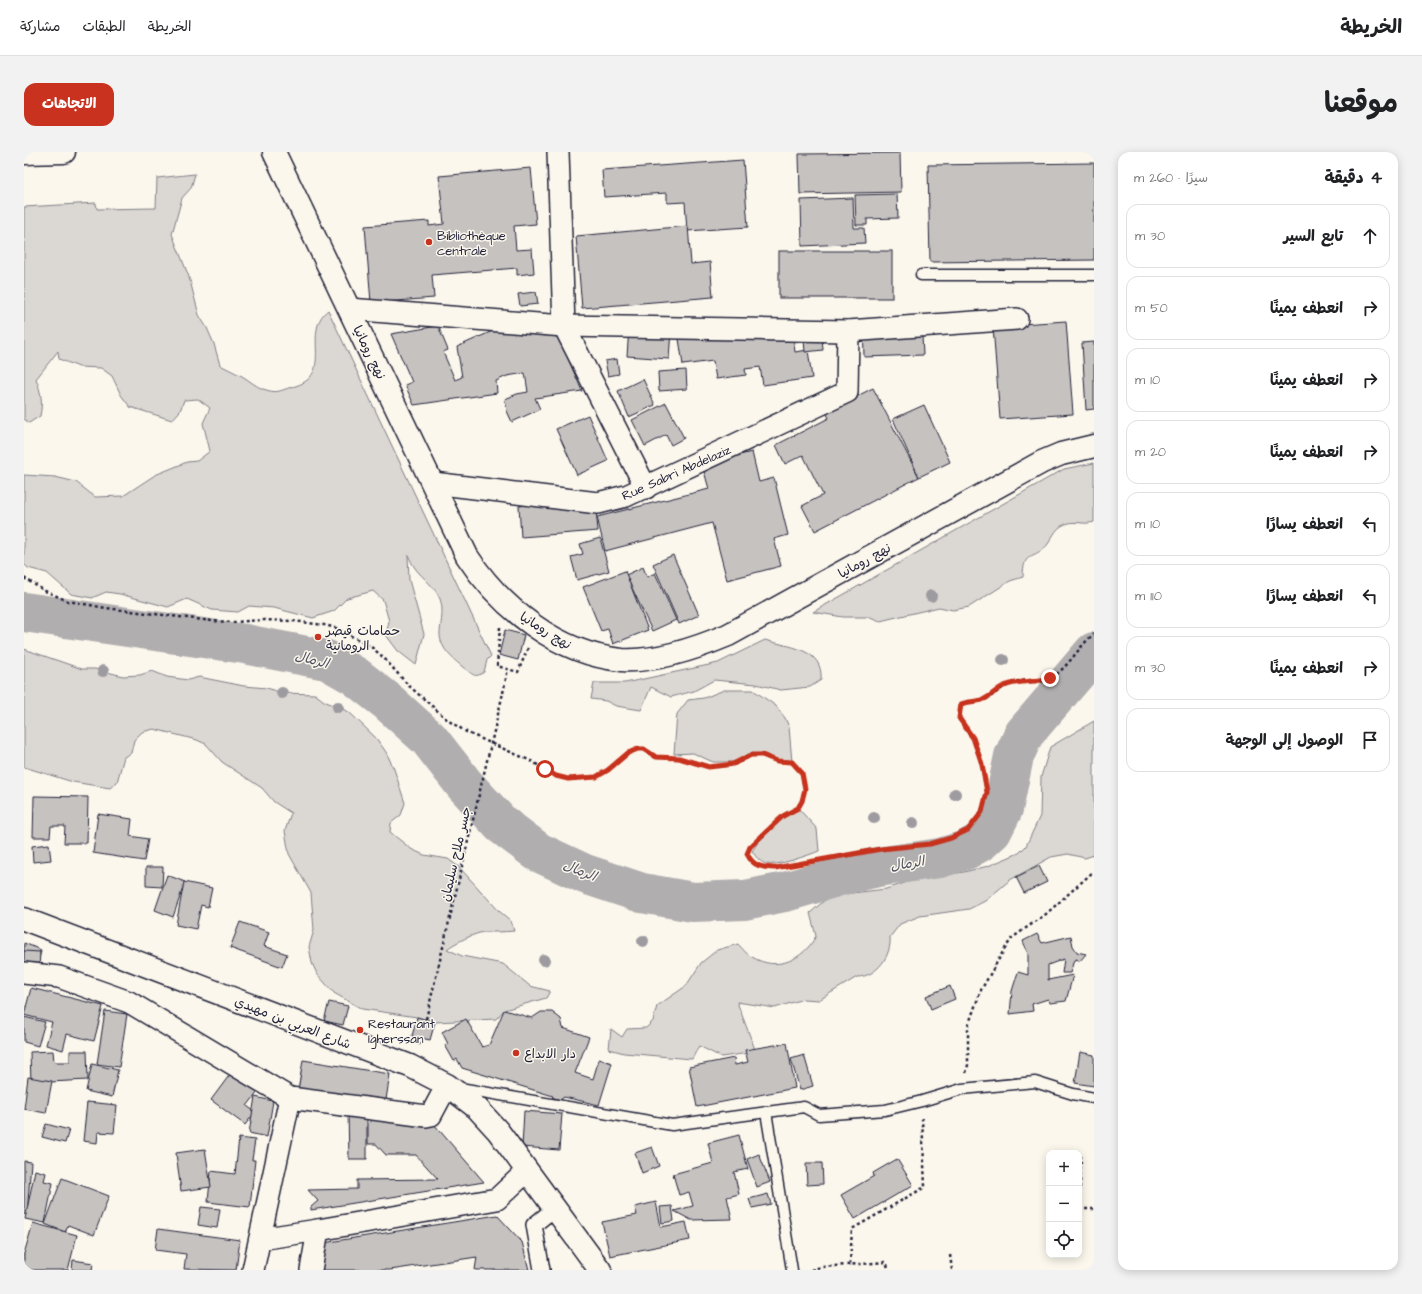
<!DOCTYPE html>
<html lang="ar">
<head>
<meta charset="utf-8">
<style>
  :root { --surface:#fff; --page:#f2f2f2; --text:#202124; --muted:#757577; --line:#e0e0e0; --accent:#c8321e }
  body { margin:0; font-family:"Architects Daughter","Playpen Sans Arabic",sans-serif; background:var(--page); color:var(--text); direction:rtl }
  .controls { position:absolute; right:12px; bottom:12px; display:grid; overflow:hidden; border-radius:8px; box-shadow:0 2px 10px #0003 }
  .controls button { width:36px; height:36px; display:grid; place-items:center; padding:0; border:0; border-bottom:1px solid var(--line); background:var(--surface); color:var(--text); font:20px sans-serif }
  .stop { position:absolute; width:12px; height:12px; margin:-9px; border:3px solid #c8321e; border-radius:50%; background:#fff }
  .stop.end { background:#c8321e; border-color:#fff; box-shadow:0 1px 4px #0008 }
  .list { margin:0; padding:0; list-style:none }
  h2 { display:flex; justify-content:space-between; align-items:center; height:52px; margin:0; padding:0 16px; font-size:17px }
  h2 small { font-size:13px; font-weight:400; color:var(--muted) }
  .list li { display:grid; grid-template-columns:26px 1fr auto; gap:12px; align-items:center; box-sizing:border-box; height:64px; margin:0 8px 8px; padding:0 8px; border:1px solid var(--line); border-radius:12px }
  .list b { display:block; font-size:15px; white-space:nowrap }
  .list em { font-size:13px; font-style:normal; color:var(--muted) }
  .icon { flex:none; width:22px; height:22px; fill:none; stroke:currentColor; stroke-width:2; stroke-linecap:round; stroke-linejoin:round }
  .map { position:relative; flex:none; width:1070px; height:1118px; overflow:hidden; direction:ltr; border-radius:12px }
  header { display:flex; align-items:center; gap:24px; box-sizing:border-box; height:56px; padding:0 20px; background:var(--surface); border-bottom:1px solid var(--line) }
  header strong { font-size:19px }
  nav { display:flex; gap:22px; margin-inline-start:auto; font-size:14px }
  .intro { display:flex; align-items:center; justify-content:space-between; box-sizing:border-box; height:96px; padding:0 24px }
  h1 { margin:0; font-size:28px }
  .button { padding:10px 18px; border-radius:12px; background:var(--accent); color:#fff; font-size:14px; font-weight:700 }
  main { display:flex; gap:24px; padding:0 24px }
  aside { flex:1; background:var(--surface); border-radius:12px; box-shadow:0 2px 10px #0003 }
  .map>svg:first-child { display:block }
  .green { fill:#dbd8d3; stroke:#7e7d87 }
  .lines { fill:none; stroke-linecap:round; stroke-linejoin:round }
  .river { stroke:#b1aeb0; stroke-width:40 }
  .building { fill:#c6c2c0; stroke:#22223b }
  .service-casing { stroke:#22223b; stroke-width:13 }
  .pedestrian-casing { stroke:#22223b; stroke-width:18 }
  .minor-casing { stroke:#22223b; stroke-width:24 }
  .tertiary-casing { stroke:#22223b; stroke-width:25 }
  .primary-casing { stroke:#22223b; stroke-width:25 }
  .path { stroke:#22223b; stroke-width:2.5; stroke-dasharray:3 3; stroke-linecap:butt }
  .service { stroke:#fbf7ec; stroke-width:10 }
  .pedestrian { stroke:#fbf7ec; stroke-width:15 }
  .minor { stroke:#fbf7ec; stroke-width:21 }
  .tertiary { stroke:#fbf7ec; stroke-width:22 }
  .primary { stroke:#fbf7ec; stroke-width:22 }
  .path-bridge { stroke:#22223b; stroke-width:2.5; stroke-dasharray:3 3; stroke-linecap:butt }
  .tree { fill:#9d9ba0 }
  .route { stroke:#c8321e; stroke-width:5 }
  .poi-dot { fill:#c8321e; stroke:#fbf7ec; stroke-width:1.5 }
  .labels { text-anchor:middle; stroke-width:3; stroke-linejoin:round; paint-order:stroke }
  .poi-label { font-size:13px; fill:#22223b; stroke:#fbf7ec; text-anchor:start }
  .street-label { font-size:13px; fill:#22223b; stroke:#fbf7ec }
  .water-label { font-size:14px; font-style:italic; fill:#545364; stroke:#fbf7ec }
</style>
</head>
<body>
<header>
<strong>الخريطة</strong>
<nav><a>الخريطة</a><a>الطبقات</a><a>مشاركة</a></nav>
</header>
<div class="intro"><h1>موقعنا</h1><a class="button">الاتجاهات</a></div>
<main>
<aside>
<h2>4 دقيقة<small>سيرًا · 260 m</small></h2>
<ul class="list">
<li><svg class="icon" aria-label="ahead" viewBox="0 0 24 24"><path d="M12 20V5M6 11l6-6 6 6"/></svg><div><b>تابع السير</b></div><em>30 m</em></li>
<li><svg class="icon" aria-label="right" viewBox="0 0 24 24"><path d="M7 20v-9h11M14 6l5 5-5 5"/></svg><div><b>انعطف يمينًا</b></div><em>50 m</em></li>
<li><svg class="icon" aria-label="right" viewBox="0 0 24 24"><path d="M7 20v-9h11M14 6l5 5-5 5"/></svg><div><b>انعطف يمينًا</b></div><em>10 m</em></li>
<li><svg class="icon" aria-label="right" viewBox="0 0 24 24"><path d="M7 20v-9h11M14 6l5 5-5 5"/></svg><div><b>انعطف يمينًا</b></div><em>20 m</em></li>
<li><svg class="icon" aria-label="left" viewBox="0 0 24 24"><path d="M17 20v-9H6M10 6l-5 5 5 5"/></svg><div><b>انعطف يسارًا</b></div><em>10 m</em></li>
<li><svg class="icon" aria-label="left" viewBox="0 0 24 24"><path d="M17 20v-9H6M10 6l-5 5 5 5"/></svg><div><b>انعطف يسارًا</b></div><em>110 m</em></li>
<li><svg class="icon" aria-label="right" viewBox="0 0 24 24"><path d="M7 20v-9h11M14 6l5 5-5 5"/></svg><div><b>انعطف يمينًا</b></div><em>30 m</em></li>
<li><svg class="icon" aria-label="arrive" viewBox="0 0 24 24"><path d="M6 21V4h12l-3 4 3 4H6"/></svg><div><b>الوصول إلى الوجهة</b></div></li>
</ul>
</aside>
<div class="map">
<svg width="1070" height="1118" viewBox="0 0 1070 1118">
  <rect width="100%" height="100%" fill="#fbf7ec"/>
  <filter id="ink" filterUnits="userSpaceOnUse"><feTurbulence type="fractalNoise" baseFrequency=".025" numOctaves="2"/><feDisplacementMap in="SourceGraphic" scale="8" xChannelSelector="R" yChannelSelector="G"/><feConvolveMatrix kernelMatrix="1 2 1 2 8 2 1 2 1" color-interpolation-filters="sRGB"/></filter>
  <g filter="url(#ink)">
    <!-- green -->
    <g class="green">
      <path d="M171,22L167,36L158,46L148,82L165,125L175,163L183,176L190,192L196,213C203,217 211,220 218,224C225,228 231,234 239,237C254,242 254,239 268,235C313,224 276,180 304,158L467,504L463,508L460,520C450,527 449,522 440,516C429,507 415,496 416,480C417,469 420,458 416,447C411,434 399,427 391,416C388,412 386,407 384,403L385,428L400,482L392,513L374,499L362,483L365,469L359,448L349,439L323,446L310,459L289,466L250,456L225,454L214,460L188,458L163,447L144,455L96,442L82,440L68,446L47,442L23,421L4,416L0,412V323L31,325L52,330L71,345L99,344L131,323L163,310L173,309L186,299L179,271L186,256L174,247L160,248L156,259L148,268L106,255L97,243L88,224L77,216L55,215L35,207L34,199L12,227C17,240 19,250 16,264L5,271L0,267V55L72,51L73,57L132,56L133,26Z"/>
      <path d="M1070,311V370C1061,373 1053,369 1045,371C1032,374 1030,383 1024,392C1012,408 999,397 999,425L986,429L945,455L929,458L915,455L856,469L846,465H819L789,460L1026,325L1040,317Z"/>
      <path d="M741,488C764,495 800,496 797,528L786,535L757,538L732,532L690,528L670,539L647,545L627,535L617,558L592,554L582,549L567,547L570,531H601L694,511Z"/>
      <path d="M0,497L58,517H71L99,524L116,523L128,519L143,525L164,528L175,525L220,534L243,536L258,541L291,542L300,549L325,560L352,586L362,600L370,617L381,651L377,663L367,671L366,680L387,697L400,703L424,707L435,715L475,759L487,769L490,779C480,780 471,780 461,780C453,780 430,791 423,797L438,804L479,812L506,834L526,839L522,846L480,858L472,867L411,870L393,865L338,857L310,841L293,822L288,811L285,795L290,778L287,741L265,702L261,679L267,661L250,650L238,636L198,610L182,592L173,588L130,577L118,580L110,588L107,601L100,605L93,630L86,636L49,630L0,615Z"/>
      <polygon points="700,538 729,538 752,554 761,566 765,575 768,610 753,609 738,603 727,603 712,610 689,610 669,601 650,602 653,562 664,548 680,546"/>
      <path d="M1070,569V703L1061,706L1044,702L1027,705L986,728L961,749L945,757L896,764L876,772L866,785C868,803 853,825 833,825L795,848L779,847L751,856L713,850L732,900L697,905L675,894L668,907L600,901L585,897L587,877L598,885L603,877L622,876L629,869L633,854L662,834L677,811L693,798L714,792C718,796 723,803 728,805C753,820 779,808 792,784L786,761L801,748L811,743L862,737L893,727L940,720L964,714L995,701L1002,694L1016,664L1017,625L1026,595Z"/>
      <path d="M774,656L793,677L795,699C785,703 752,715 742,712C735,709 732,705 728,699C740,680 754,666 774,656Z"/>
    </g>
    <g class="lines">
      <!-- river -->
      <polyline class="river" points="0,460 221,492 303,508 331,524 363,549 405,587 440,632 477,672 514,700 561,722 618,741 669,750 721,748 761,740 819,723 854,715 916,706 942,698 956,690 968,679 979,657 990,604 1000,582 1070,500"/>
    </g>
    <!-- building -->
    <g class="building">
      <polygon points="876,1 877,40 776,42 775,2"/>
      <polygon points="719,8 724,75 663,79 661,50 643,51 643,41 580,45 578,18"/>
      <polygon points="1070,11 1070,108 906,110 904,13"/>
      <polygon points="507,16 512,72 490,74 492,98 508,97 510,121 493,123 493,116 408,123 410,146 347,151 341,74 405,69 405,74 420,72 415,24"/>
      <polygon points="873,42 874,66 843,67 843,73 832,73 831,43"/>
      <polygon points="829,46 830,76 840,76 841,91 778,94 777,48"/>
      <polygon points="664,74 667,112 686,110 689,145 558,156 552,84"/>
      <rect x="755" y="99" width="113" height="47"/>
      <polygon points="512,140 514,152 496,154 494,142"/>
      <polygon points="897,166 899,203 840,205 839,168"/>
      <polygon points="528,169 558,239 511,246 516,257 488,270 483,259 481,247 493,242 504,240 501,221 483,224 472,229 473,241 390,253 381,233 388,230 367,182 414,174 424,198 419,200 431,228 438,225 433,195 473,177"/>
      <polygon points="767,169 771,200 784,198 788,226 739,233 736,215 721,217 722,223 692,227 689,209 659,213 653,174"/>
      <polygon points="1042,169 1049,262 976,267 969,174"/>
      <polygon points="797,173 799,198 781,200 779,175"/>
      <polygon points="605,176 647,178 645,207 603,204"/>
      <polygon points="1070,190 1070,257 1062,258 1058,191"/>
      <polygon points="593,207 595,222 584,224 581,209"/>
      <polygon points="662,218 663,237 635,239 634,220"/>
      <polygon points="619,227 631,253 605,265 594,239"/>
      <polygon points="849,236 895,325 791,379 778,354 799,343 779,303 761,312 752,293 805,266 802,260"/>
      <polygon points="642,251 660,286 647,293 642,283 621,294 608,268"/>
      <polygon points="900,253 926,310 895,325 869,267"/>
      <polygon points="564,263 584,309 553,323 532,277"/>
      <polygon points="728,300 735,330 750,326 764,383 750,387 757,414 703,428 688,371 581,399 573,365 685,337 678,312"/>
      <polygon points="571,347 574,379 497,385 495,354"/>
      <polygon points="576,386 585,419 553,428 547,405 559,402 556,392"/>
      <polygon points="649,403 675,463 655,472 629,412"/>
      <polygon points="619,415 623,425 631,421 652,468 628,479 602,423"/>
      <polygon points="601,419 624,478 589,492 584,477 577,479 559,435"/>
      <polygon points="481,478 500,483 494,508 475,503"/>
      <polygon points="10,644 64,645 63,691 40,691 41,674 27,674 26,685 9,685"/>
      <polygon points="74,662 108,667 106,684 124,687 120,709 69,701"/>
      <polygon points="25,692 27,708 9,710 8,694"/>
      <polygon points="1015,714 1023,730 1000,741 992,725"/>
      <polygon points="122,715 139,715 138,735 122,734"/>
      <polygon points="143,723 161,730 149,765 131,758"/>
      <polygon points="160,730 188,736 184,755 177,753 172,777 152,773"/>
      <polygon points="216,770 245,780 240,794 263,802 258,815 206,796"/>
      <polygon points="1013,782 1018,791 1047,784 1049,794 1053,800 1062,802 1055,810 1053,807 1050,808 1046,821 1038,821 1040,807 1024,813 1024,828 1049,823 1042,849 1026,851 1024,847 1008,852 1009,859 986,862 988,839 994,820 1004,823 1004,802 999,789"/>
      <polygon points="0,791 17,798 14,812 0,811"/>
      <polygon points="0,799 16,800 15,817 0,816"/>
      <polygon points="926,834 931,847 907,857 902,844"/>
      <polygon points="7,836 79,854 70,889 43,882 39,898 22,893 28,870 0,863"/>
      <polygon points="305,850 324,854 319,873 300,869"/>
      <polygon points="480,858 508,866 517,860 528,860 537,867 539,876 565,885 551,921 569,927 575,907 588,911 575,953 540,945 536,948 528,945 529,944 438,916 433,907 430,909 421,893 424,892 418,880 442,867 458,895 465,893"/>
      <polygon points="81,859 103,862 95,915 73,912"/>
      <polygon points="0,865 21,870 14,894 0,890"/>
      <polygon points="393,865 411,870 406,888 388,884"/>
      <polygon points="763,891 771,936 673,955 665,915 710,906 711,913 724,910 721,898"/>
      <polygon points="29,899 30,910 46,910 46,899 63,899 64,928 7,931 6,900"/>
      <polygon points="1056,900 1070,903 1070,934 1051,931"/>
      <polygon points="780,903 789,934 776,938 767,907"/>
      <polygon points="279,908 366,922 361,954 274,939"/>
      <polygon points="68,912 94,918 88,945 62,939"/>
      <polygon points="207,921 234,940 223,954 231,960 221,973 187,948"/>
      <polygon points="4,925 28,929 22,961 0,957"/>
      <polygon points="231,945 249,949 243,985 225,981"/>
      <polygon points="63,950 93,953 90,981 74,980 73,991 59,989"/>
      <polygon points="500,959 538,962 535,998 498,995"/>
      <polygon points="324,960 343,960 343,1007 325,1007"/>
      <polygon points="353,964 409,971 460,1030 287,1058 287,1055 294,1049 284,1038 333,1037 333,1028 414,1027 392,1003 362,1003 352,992 344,992 344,972"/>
      <polygon points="22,972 45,978 41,991 18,985"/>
      <polygon points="715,983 724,1017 710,1020 715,1042 703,1045 708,1067 667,1068 650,1059 669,1054 665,1040 655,1043 649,1022 689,1011 684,991"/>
      <polygon points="215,986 231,988 228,1008 231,1008 226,1055 184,1050 187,1019 211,1022"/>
      <polygon points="628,995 635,1014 618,1021 611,1001"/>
      <polygon points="181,997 187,1035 157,1039 152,1001"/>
      <polygon points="735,1002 746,1030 733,1035 723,1007"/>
      <polygon points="873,1007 889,1033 831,1067 817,1043 850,1024 849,1021"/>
      <polygon points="0,1009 7,1010 3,1063 0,1062"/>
      <polygon points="782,1011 798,1011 799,1032 783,1033"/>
      <polygon points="11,1018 22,1021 20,1029 29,1031 21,1071 1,1067"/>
      <polygon points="38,1026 85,1044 70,1083 44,1073 41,1080 21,1072"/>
      <polygon points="744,1042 747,1052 728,1056 725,1047"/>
      <polygon points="632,1050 637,1075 662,1070 666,1088 586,1104 578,1070 613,1063 611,1055"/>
      <polygon points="648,1054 650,1069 638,1071 636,1055"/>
      <polygon points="177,1055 196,1057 193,1076 174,1073"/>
      <polygon points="473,1063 498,1090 505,1118 451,1118 453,1105 366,1118 290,1118 293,1092"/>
      <polygon points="9,1071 53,1083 44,1118 0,1118 0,1102"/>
      <polygon points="134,1077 216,1088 212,1118 160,1117 162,1102 131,1098"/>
      <polygon points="49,1108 69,1111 68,1118 48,1118"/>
    </g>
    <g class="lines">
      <!-- service casing -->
      <g class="service-casing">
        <g id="service">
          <polyline points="897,123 1070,123"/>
          <polyline points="436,936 648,973 780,955 795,963 861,958 898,949 938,937 1011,930 1049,942 1070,946"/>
          <polyline points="742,960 768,1118"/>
        </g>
      </g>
      <!-- pedestrian casing -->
      <g class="pedestrian-casing">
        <polyline id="pedestrian" points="518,1118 510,1073 531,1056"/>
      </g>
      <!-- minor casing -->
      <g class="minor-casing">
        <g id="minor">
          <polyline points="534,0 540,174 622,336"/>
          <polyline points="325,157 540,174 824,179 993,167"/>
          <polyline points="409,331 574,351 602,344 823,240 824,179"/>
          <polyline points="0,821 35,825 105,850 266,946 402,964 407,963 423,933"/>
          <polyline points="236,1087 294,1078"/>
          <polyline points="229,1118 266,946"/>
          <polyline points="287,1118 294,1078 473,1047 503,1019"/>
        </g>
      </g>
      <!-- tertiary casing -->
      <g class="tertiary-casing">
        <g id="tertiary">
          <path d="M250,0L443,404C477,456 534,502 598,508C632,510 673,496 704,483L1018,310L1037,302L1070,294"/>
          <polyline points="0,767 386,914 423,933 453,956 474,979 576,1118"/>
        </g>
      </g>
      <!-- primary casing -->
      <g class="primary-casing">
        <polyline id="primary" points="0,1 40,0"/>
      </g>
      <!-- path -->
      <g class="path">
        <path d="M0,426L21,439L44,449L82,456L188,469L210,470L238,468L269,469L300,473L312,476L346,494L359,505L384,533L425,569L444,581L507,609L532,624L544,627L572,625L584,618L604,601L613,597H620L632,605L655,606L685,615L709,613L727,603H738L753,609L768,610L778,621L781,637L778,649L774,656L759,664L726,695L723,702C730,715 737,715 751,716L857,697L906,692L927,686L944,678L958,660L963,640L958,612L949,586L935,566L937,552C945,549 951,550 958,548C972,544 978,531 997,529C1007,528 1017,532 1027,526C1045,515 1054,495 1070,482"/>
        <polyline points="476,475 473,514 494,520 504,496"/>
        <polyline points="479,541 484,517"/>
        <polyline points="395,893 397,886"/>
        <polyline points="942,921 944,913 944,874 957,838 980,798 988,786 1022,762 1069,720"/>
        <polyline points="1055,1005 1057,1005 1055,1055"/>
        <polyline points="1055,1057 1070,1057"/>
        <polyline points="926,1103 928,1118"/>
        <polyline points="826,1112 828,1077 901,1035 898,966"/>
        <polyline points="787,1118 797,1115 862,1110 865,1118"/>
      </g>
      <!-- service -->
      <use href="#service" class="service"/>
      <!-- pedestrian -->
      <use href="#pedestrian" class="pedestrian"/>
      <!-- minor -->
      <use href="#minor" class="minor"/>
      <!-- tertiary -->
      <use href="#tertiary" class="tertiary"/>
      <!-- primary -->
      <use href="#primary" class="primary"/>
      <!-- path-bridge -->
      <polyline class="path-bridge" points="402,867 479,541"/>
    </g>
    <!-- trees -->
    <g class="tree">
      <circle cx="907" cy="444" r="6"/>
      <circle cx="979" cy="508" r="6"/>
      <circle cx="79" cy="519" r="6"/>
      <circle cx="258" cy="541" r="6"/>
      <circle cx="314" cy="555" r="6"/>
      <circle cx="931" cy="642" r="6"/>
      <circle cx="850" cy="666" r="6"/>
      <circle cx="889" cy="671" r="6"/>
      <circle cx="619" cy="789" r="6"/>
      <circle cx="520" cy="808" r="6"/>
    </g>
  </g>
  <g class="lines" filter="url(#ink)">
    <!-- route -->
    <path class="route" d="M521,617L532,624L544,627L572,625L584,618L604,601L614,597H620L632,605L655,606L685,615L709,612L727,603H738L753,609L768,610L778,621L781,637L778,649L774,656L759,664L726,695L723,702C730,715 737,715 751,716L857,697L906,692L927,686L944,678L958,660L963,640L958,612L949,586L935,566L937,552C945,549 951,550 958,548C967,545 972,537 980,534C994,528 1010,531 1026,526"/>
  </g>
  <!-- markers -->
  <g class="poi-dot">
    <circle cx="405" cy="90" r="4"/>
    <circle cx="294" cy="485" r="4"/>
    <circle cx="336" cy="878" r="4"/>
    <circle cx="492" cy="901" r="4"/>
  </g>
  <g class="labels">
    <!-- poi labels -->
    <g class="poi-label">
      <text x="413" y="88">Bibliothèque<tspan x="413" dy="15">centrale</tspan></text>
      <text x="302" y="483">حمامات قيصر<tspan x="302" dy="15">الرومانية</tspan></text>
      <text x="344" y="876">Restaurant<tspan x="344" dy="15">Igherssan</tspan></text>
      <text x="500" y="906">دار الابداع</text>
    </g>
    <!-- street labels -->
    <g class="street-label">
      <text transform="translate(346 200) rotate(64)" y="5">نهج رومانيا</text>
      <text transform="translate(652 320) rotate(-24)" y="5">Rue Sabri Abdelaziz</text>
      <text transform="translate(840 408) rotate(-29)" y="5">نهج رومانيا</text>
      <text transform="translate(522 478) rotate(32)" y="5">نهج رومانيا</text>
      <text transform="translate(431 702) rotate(-77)" y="5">جسر ملاح سليمان</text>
      <text transform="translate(269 870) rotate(21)" y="5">شارع العربي بن مهيدي</text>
    </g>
    <!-- water labels -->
    <g class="water-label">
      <text transform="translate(288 507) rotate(15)" y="5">الرمال</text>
      <text transform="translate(883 711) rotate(-9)" y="5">الرمال</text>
      <text transform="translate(556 718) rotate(22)" y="5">الرمال</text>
    </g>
  </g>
</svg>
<div class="controls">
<button>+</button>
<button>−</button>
<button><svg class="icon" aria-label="locate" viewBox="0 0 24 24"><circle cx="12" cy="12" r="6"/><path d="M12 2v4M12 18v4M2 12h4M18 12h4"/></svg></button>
</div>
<div class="stop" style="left:521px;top:617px"></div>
<div class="stop end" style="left:1026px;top:526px"></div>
</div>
</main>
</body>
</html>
